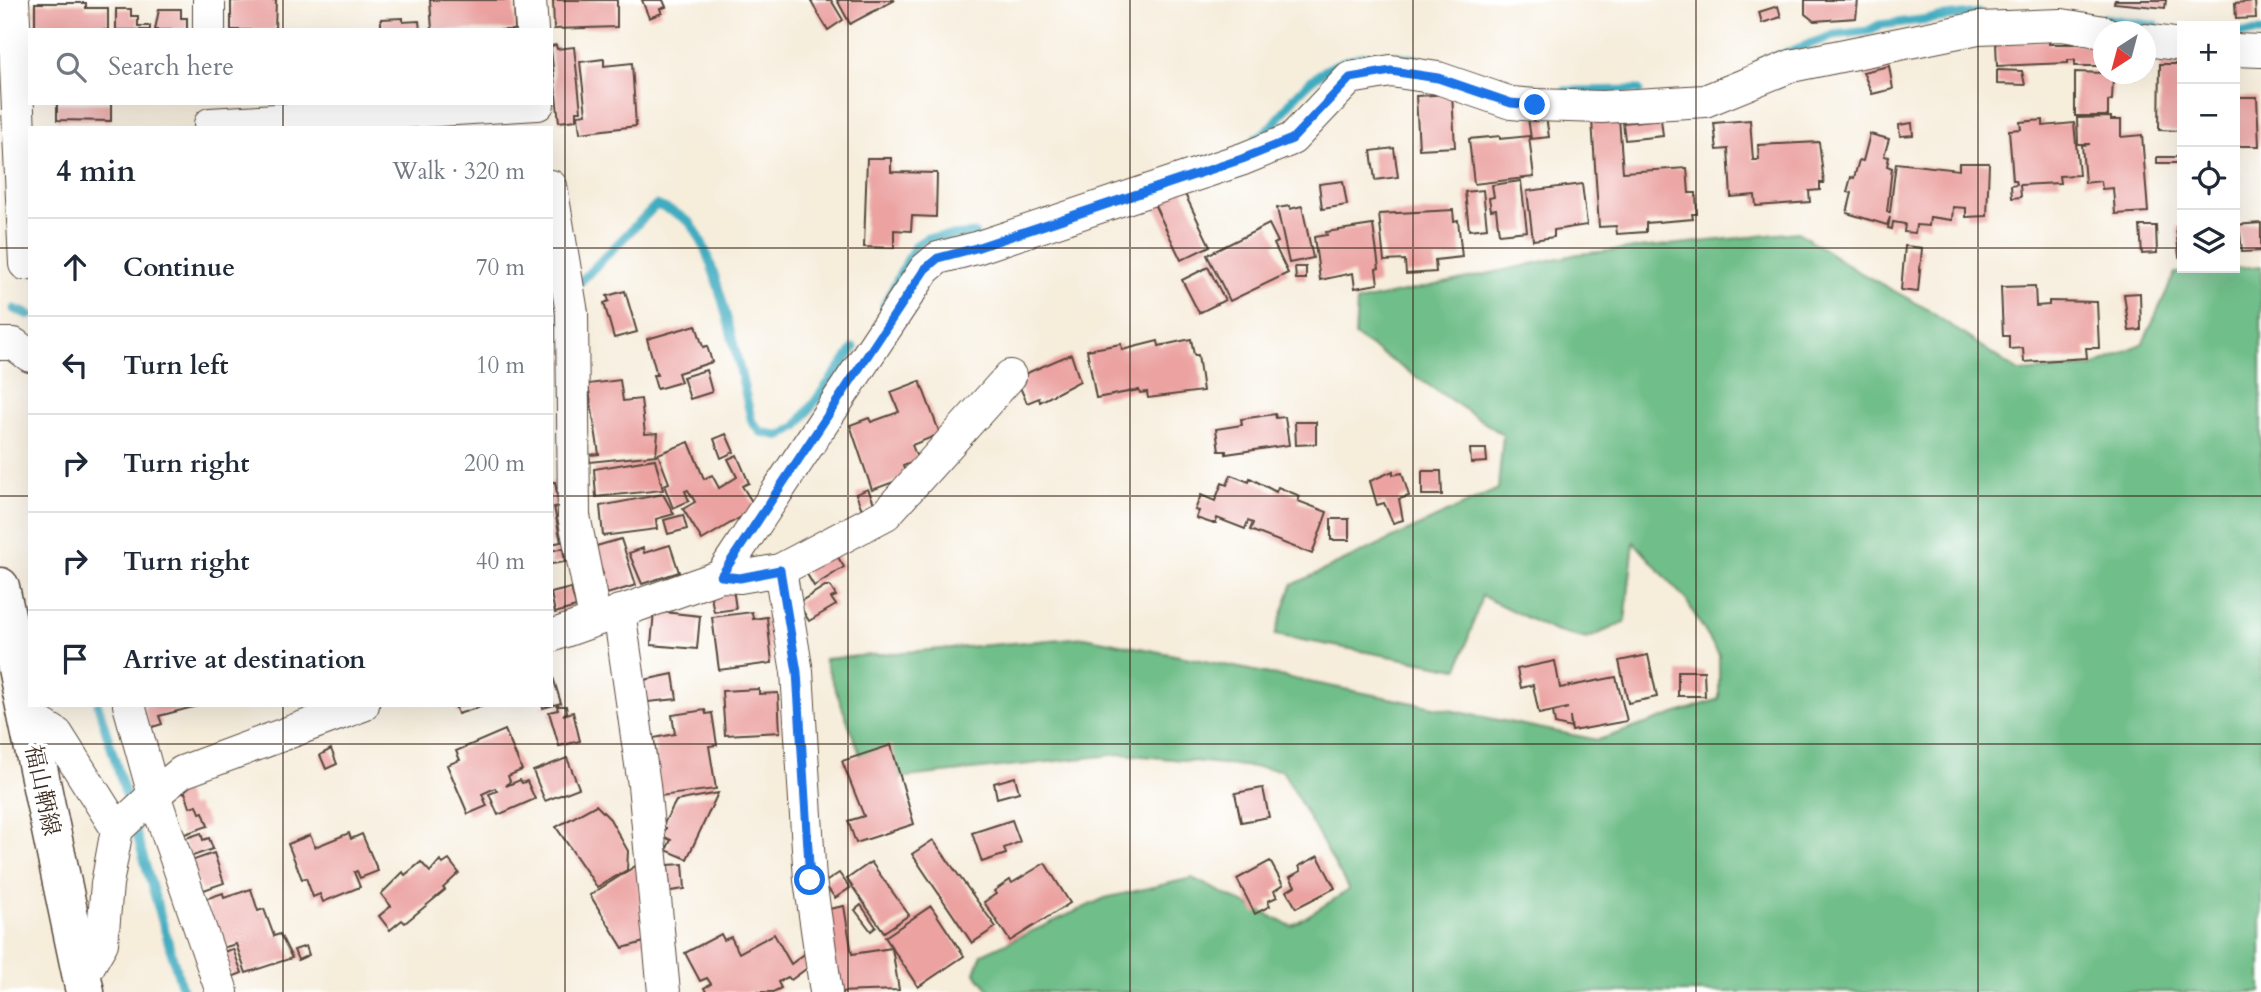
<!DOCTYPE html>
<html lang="en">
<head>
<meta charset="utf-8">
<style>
  :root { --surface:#fff; --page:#f2f2f3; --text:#1f2937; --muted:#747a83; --line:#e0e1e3 }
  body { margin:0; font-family:Cardo,"Noto Serif JP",serif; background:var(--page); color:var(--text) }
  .controls { position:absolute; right:21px; top:21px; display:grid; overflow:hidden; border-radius:0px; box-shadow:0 7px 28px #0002 }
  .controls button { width:63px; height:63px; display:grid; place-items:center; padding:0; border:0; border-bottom:2px solid var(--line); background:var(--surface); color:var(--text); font:35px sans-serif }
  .compass { position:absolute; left:2093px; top:21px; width:63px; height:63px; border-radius:50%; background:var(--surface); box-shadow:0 7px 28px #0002; rotate:216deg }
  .stop { position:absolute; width:21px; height:21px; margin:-16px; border:5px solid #1a73e8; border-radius:50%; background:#fff }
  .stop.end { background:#1a73e8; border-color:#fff; box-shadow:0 2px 7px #0008 }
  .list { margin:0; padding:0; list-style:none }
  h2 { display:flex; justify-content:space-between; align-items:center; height:91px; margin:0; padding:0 28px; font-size:30px }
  h2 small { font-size:23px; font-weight:400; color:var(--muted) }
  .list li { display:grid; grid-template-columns:46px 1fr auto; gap:21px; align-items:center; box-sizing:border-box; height:98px; padding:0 28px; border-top:2px solid var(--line) }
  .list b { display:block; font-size:26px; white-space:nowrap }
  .list em { font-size:23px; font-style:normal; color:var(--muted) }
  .icon { flex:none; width:38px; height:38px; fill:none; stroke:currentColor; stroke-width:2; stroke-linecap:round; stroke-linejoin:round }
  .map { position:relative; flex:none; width:2261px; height:992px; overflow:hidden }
  .search { position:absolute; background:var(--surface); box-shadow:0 7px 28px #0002; left:28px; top:28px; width:525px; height:77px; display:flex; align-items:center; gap:18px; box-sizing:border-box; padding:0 24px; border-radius:0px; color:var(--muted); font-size:26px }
  .panel { position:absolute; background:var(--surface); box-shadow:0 7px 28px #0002; left:28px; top:126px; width:525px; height:581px; border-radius:0px }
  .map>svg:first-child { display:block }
  .forest { fill:#6fbe89; stroke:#557454; stroke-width:2 }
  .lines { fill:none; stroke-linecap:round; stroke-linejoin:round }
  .stream { stroke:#41acc0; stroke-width:9 }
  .building { fill:#eba2a0 }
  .minor-casing { stroke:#57473a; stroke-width:34 }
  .major-casing { stroke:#57473a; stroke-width:41 }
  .minor { stroke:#fff; stroke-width:32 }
  .major { stroke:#fff; stroke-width:38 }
  .route { stroke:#1a73e8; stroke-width:9 }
  .grid { fill:none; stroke:#3b2a1e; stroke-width:2; stroke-opacity:0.55 }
  .labels { text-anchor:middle; stroke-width:7; stroke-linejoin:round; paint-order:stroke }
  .street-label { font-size:23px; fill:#3b2a1e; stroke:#fff }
</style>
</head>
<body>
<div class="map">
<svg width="2261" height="992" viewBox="0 0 2261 992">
  <rect width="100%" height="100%" fill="#fff"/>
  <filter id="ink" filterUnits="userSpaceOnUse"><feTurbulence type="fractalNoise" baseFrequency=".0143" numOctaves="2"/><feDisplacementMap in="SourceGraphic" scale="14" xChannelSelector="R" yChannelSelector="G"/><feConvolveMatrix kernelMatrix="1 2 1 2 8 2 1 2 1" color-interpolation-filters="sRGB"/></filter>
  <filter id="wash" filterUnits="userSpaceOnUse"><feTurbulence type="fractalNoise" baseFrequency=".00686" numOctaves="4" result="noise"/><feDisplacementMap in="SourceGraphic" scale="28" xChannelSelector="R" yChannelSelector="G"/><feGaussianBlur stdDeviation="1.57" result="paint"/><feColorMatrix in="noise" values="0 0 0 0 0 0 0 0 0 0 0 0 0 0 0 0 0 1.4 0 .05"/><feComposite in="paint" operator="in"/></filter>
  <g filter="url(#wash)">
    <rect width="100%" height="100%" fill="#f6eddb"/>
    <!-- forest -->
    <polygon class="forest" points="1798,232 1857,271 1922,306 2019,372 2092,367 2143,343 2175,273 2261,266 2261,992 991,992 975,973 982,954 1105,898 1192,878 1291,926 1349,890 1282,770 1122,754 870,781 824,659 1085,637 1598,740 1719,699 1719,655 1686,600 1634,542 1625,622 1587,639 1554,631 1482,596 1458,669 1275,635 1292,585 1498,489 1503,435 1355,336 1357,302 1578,254"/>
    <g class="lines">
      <!-- stream -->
      <g class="stream">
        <polyline points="2104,18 2156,26"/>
        <polyline points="2235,33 2261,32"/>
        <polyline points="1759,63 1834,35 1868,31 1879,25 1979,13"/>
        <polyline points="1565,91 1639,90"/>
        <path d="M1256,138C1274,129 1281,114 1293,99C1327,58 1368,48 1419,60"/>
        <path d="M576,286L656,205C668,209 679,214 689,222C715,247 742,381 752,422L761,432L781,436L797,426L854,348"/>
        <polyline points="884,305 915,246 927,238 975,234"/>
        <polyline points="14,309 30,315"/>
        <polyline points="98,705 130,809"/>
        <polyline points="133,822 183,992"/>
      </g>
    </g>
    <g id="blocks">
      <!-- building -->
      <g class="building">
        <polygon points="246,0 276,0 275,30 231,30 231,1"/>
        <polygon points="430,0 514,0 515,30 432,30"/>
        <polygon points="553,0 617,0 617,27 554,29"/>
        <polygon points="642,0 663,0 666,7 660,9 662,13 649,18"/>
        <polygon points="815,0 831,0 843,20 828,30 811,2"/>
        <polygon points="837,0 895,0 850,24"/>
        <polygon points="1805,0 1858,0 1856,18 1814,21 1805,14"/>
        <polygon points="2115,0 2166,0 2165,8 2114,3"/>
        <polygon points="2255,1 2256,18 2236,19 2235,3"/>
        <polygon points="35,3 86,3 86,8 108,8 108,30 35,30"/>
        <polygon points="1778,6 1781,17 1762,23 1759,12"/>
        <polygon points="116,9 131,9 131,16 138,16 138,26 150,26 150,30 116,30"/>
        <polygon points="159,9 181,9 181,18 187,18 187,30 155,30"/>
        <polygon points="403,18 403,22 419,21 420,30 381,30 381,19"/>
        <polygon points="2049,40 2049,44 2104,44 2104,66 2075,66 2075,60 2068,60 2068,63 1997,66 1996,43"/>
        <polygon points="556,45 557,49 574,47 581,111 576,111 576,120 559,122 551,50 551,46"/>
        <polygon points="604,59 604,66 632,63 636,126 580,133 578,115 586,114 580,62"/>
        <polygon points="2160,64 2182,64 2182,131 2159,130"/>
        <polygon points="1889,66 1893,89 1872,94 1863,72"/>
        <polygon points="1997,70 2022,71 2025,85 1997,84"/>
        <polygon points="2075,72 2135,74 2135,79 2113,79 2112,100 2108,101 2108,116 2075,116"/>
        <polygon points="1452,94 1455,147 1419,149 1416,96"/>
        <polygon points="2235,97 2257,97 2259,146 2235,146"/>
        <polygon points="57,103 111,103 111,121 57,120"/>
        <polygon points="1546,116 1549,137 1531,139 1528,118"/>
        <polygon points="2111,117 2111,120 2121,120 2121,137 2142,135 2148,212 2115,214 2113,188 2102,189 2101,181 2085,183 2082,145 2090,144 2078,144 2077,118"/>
        <polygon points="1619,118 1623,172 1687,168 1689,193 1696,193 1697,214 1692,214 1693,219 1646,223 1646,232 1617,234 1616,226 1599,227 1592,120"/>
        <polygon points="1661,119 1663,136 1625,140 1623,123"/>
        <polygon points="1750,120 1753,160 1759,160 1758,145 1819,142 1824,183 1820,183 1820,190 1809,191 1810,202 1756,206 1755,195 1731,197 1728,149 1717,150 1714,123"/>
        <polygon points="2043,120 2043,126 2074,123 2079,175 2059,176 2060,183 2020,185 2021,197 2012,198 2011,185 2017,184 2016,180 2013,180 2009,130 2021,129 2020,122"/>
        <polygon points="1912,123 1913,135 1900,136 1899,125"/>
        <polygon points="1870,134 1889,139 1884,156 1889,157 1887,166 1892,168 1887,212 1890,212 1896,163 1959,170 1959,163 1989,163 1987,216 1966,217 1966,208 1953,207 1952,220 1930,217 1929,226 1916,225 1915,233 1904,232 1905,224 1893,222 1892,229 1888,228 1890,217 1887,225 1847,213 1852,193 1847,192 1851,177 1854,178 1859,160 1863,161"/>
        <polygon points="1500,136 1500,139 1529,136 1534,177 1474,184 1469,139"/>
        <polygon points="1394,148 1398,177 1375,180 1371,151"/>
        <rect x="2157" y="157" width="25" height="6"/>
        <polygon points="867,158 891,158 891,172 937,173 936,217 912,216 911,231 894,230 894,248 864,247"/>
        <polygon points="1343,181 1347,205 1322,209 1319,184"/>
        <polygon points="1521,181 1527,231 1499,234 1496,209 1491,210 1489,198 1494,197 1492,185"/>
        <polygon points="1582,184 1587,225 1554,230 1554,237 1533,240 1527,191"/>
        <polygon points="1183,190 1210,246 1181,260 1154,204"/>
        <polygon points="1483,190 1487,228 1469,230 1465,192"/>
        <polygon points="1290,206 1290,209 1302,206 1313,258 1289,263 1277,208"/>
        <polygon points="1453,210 1454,221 1458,220 1462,257 1435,260 1436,272 1406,274 1405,260 1384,261 1379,214"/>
        <polygon points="2261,223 2261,251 2242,252 2240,233 2235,233 2235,225"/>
        <polygon points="1269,224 1278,242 1274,244 1288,273 1230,301 1207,255"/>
        <polygon points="1373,225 1379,268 1376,269 1378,284 1355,288 1353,273 1320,280 1314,237 1327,235 1326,232"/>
        <polygon points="2140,226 2156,226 2157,253 2142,254"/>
        <polygon points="2182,226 2182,256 2179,257 2176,227"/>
        <polygon points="1905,246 1922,248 1918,292 1901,290"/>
        <polygon points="1208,267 1225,300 1199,313 1182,280"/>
        <polygon points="1295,267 1306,267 1306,279 1296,279"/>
        <polygon points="2035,286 2036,306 2049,305 2049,301 2097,302 2099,348 2086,348 2087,358 2024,362 2023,348 2009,349 2009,336 2003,336 2001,287"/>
        <polygon points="625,291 637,332 614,338 604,303 609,301 607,296"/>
        <polygon points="2140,293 2141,330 2129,331 2124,294"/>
        <polygon points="696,325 703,347 707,346 712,362 678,373 681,382 657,389 653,375 657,375 647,339"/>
        <polygon points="1191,339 1194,355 1198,355 1203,391 1148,398 1147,392 1140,393 1139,390 1096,398 1087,350 1121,344 1122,350 1158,341 1159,346"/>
        <polygon points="1071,354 1080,381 1040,402 1039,398 1027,403 1018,383 1020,376"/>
        <polygon points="706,370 712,392 690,399 683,377"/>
        <polygon points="620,380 623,401 641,399 645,434 658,433 656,455 590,462 589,455 599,454 588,384"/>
        <polygon points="920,381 940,434 912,445 918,460 903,466 907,477 872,490 850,425 869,418 871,422 899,412 891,392"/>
        <polygon points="1275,414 1276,418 1285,417 1289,445 1226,454 1226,451 1219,451 1216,429 1242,425 1241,419"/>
        <polygon points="1295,422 1316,422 1316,444 1296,445"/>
        <polygon points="726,434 734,452 721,458 714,439"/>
        <polygon points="689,442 704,479 712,475 719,488 737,477 728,459 737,455 749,483 742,486 756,508 702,540 683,509 695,502 688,490 685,491 689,501 673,508 664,485 669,483 658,454"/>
        <polygon points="1470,449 1486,449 1487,462 1471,463"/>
        <polygon points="655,459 663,490 596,497 594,469"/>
        <polygon points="1393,471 1393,475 1402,473 1409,496 1399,499 1403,520 1393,523 1384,503 1377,505 1370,481"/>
        <polygon points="1422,471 1441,471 1442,495 1422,495"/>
        <polygon points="1231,475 1249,482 1250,478 1276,492 1278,487 1300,496 1298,501 1327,512 1312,554 1250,530 1253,523 1248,521 1245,529 1217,518 1216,523 1211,523 1196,518 1199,511 1195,510 1201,495 1215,501 1222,483 1227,485"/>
        <polygon points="551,482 555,482 559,506 554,507 561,542 551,544"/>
        <polygon points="868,489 874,503 863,512 856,494"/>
        <polygon points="663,494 674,514 656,519 657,529 603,536 600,506"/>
        <polygon points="683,515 687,529 668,534 664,520"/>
        <rect x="1331" y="519" width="18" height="21"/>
        <polygon points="621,539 636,585 607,594 606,590 602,591 597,576 603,574 593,547"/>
        <polygon points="670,545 679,572 642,584 629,553 643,548 644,553"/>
        <polygon points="563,548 565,562 551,564 551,551"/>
        <polygon points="834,551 844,567 814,586 804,569"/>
        <polygon points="825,586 830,586 836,596 831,598 836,605 809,621 798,603"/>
        <polygon points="571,588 576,607 555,613 551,593"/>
        <polygon points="733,588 736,609 714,612 710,592"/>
        <polygon points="654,611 700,616 697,649 651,645"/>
        <polygon points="752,612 753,619 767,617 772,663 719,670 712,617"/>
        <polygon points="1648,655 1657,697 1628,703 1619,661"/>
        <polygon points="1555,661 1560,688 1616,677 1627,721 1572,731 1570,717 1571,728 1555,724 1553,712 1568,708 1539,714 1533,685 1521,688 1517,669"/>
        <polygon points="1678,671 1704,671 1705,696 1678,696"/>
        <polygon points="552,674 561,703 543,708 542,705 551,705"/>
        <polygon points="673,674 677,699 648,702 644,680"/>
        <polygon points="759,689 759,694 778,693 780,732 725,735 722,691"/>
        <polygon points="143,705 197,705 197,706 159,716 162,724 149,728"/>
        <polygon points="455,705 483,705 483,706 458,714"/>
        <polygon points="557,706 566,706 567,712 563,715 573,712 580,741 559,746 549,712 558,710"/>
        <polygon points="705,710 706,714 712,713 717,745 709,746 716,789 660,796 654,738 675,734 672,715"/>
        <polygon points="505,730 522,770 508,776 510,781 506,786 520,780 522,783 527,781 535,799 498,815 489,794 497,791 495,788 482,794 487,806 468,814 447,765 460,760 456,751"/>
        <polygon points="891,745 914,824 856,843 848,821 864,816 842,761"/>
        <polygon points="331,749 337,764 326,769 320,755"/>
        <polygon points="567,758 579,788 545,801 533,771"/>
        <polygon points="1015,777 1019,792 997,798 994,783"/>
        <polygon points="1263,788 1269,817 1241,822 1235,793"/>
        <polygon points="185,792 190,807 197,805 200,813 203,812 208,826 182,835 169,797"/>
        <polygon points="718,793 687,859 666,850 671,840 662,836 666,828 662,827 676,801"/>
        <polygon points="596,805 610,819 628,851 627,870 597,887 556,827"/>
        <polygon points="1012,820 1020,842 1004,848 1006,854 982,862 972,833"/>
        <polygon points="201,833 203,840 209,838 213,849 190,857 183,839"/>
        <polygon points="349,833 351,839 362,834 378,871 360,878 357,871 354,872 360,887 323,902 320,894 313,897 306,878 302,879 288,844 310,835 315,847"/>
        <polygon points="933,840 996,927 972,943 912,854"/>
        <polygon points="214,853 224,883 201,891 191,861"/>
        <polygon points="1318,856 1335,888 1296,908 1287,891 1295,886 1290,877 1301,871 1299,866"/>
        <polygon points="440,860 443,864 449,860 459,873 443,888 445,890 405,923 402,920 390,930 379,916 391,906 381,894 403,872 405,875 421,862 430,872"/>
        <polygon points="1270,861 1283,885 1274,891 1277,897 1268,901 1270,906 1255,914 1237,879"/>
        <polygon points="871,862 909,915 884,932 847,879"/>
        <polygon points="1045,863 1070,903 1010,941 984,902 996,894 994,891 1010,880 1012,883"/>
        <polygon points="683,864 685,889 670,891 668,865"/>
        <polygon points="637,865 644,942 623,948 590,895"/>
        <polygon points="839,873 850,888 835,898 824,883"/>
        <polygon points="251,889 258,911 264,909 274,936 280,934 292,958 246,973 236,944 222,948 205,899 223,893 224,898"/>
        <polygon points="861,905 876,927 871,931 855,910"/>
        <polygon points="844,906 852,954 892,948 899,990 836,992 824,910"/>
        <polygon points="931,906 964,956 918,987 885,937"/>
        <polygon points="721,934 724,940 731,937 739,953 774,934 791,964 811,949 814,963 791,980 788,977 778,982 781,988 773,992 706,992 704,988 711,984 707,978 700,981 685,953"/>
        <polygon points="306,946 309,955 298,960 294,950"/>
        <polygon points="233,949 242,973 232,977 223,952"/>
      </g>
    </g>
  </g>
  <g filter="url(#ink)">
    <use href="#blocks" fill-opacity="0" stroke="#57473a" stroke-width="2"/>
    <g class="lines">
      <!-- minor casing -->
      <g class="minor-casing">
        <g id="minor">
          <polyline points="13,0 25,264"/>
          <polyline points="209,0 209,30"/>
          <polyline points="530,0 532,30"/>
          <polyline points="2146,40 2182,45"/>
          <polyline points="2235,50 2261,51"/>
          <polyline points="210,124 538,104"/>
          <polyline points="551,186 572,313 574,516 595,619"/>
          <polyline points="0,344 14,344 30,356"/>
          <polyline points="780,570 886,514 1010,376"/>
          <polyline points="721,576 740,577 780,570 797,672 810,880 826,992"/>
          <polyline points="619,611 644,785 664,992"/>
          <polyline points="551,636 721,576 925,269 938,258 976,248 1243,159 1292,139 1350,78 1391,71 1438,78 1511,103 1535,105 1602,107 1705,101 1791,66 1978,28 2062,25 2104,32"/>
          <polyline points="129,705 154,795 182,772 363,705"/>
          <polyline points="27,715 57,734 117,829 154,795 222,992"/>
          <polyline points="83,976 102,943 107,884 117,829"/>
        </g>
      </g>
      <!-- major casing -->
      <g class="major-casing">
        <polyline id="major" points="0,587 85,992"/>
      </g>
      <!-- minor -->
      <use href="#minor" class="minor"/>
      <!-- major -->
      <use href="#major" class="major"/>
    </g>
  </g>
  <g class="lines" filter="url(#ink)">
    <!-- route -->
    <polyline class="route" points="810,880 797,672 780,570 740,578 721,576 925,269 938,258 976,248 1242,159 1292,139 1350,78 1391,71 1438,78 1511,103 1535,105"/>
  </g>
  <!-- grid -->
  <path class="grid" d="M283,0V30M565,0V992M848,0V992M1130,0V992M1413,0V992M1696,0V992M1978,0V992M283,103V128M0,248H30M551,248H2182M2235,248H2261M0,496H30M551,496H2261M283,705V992M0,744H2261"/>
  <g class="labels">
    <!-- street labels -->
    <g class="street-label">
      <text transform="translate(43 790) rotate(78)" y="8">福山鞆線</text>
    </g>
  </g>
</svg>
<div class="controls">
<button>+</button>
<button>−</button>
<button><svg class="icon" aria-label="locate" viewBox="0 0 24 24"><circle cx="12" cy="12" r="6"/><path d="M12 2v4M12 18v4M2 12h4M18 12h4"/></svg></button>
<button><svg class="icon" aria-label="layers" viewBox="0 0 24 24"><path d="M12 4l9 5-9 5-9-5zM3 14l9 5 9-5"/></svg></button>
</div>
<svg class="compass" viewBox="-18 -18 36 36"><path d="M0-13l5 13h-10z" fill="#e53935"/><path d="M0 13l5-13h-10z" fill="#747a83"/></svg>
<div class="stop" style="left:810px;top:880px"></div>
<div class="stop end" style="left:1535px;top:105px"></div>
<div class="search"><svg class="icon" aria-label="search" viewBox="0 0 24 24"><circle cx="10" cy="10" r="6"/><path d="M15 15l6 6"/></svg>Search here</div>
<section class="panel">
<h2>4 min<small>Walk · 320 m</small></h2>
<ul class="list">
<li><svg class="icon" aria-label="ahead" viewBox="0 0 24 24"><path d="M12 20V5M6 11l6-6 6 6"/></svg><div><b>Continue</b></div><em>70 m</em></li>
<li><svg class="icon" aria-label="left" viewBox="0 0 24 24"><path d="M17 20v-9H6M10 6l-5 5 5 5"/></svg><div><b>Turn left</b></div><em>10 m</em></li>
<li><svg class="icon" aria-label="right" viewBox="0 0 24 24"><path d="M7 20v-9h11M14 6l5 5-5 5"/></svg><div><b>Turn right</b></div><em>200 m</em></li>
<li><svg class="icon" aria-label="right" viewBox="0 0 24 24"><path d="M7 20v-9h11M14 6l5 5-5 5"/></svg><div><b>Turn right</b></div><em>40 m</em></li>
<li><svg class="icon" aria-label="arrive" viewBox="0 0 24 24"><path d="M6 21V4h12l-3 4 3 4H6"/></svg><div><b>Arrive at destination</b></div></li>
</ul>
</section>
</div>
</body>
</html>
